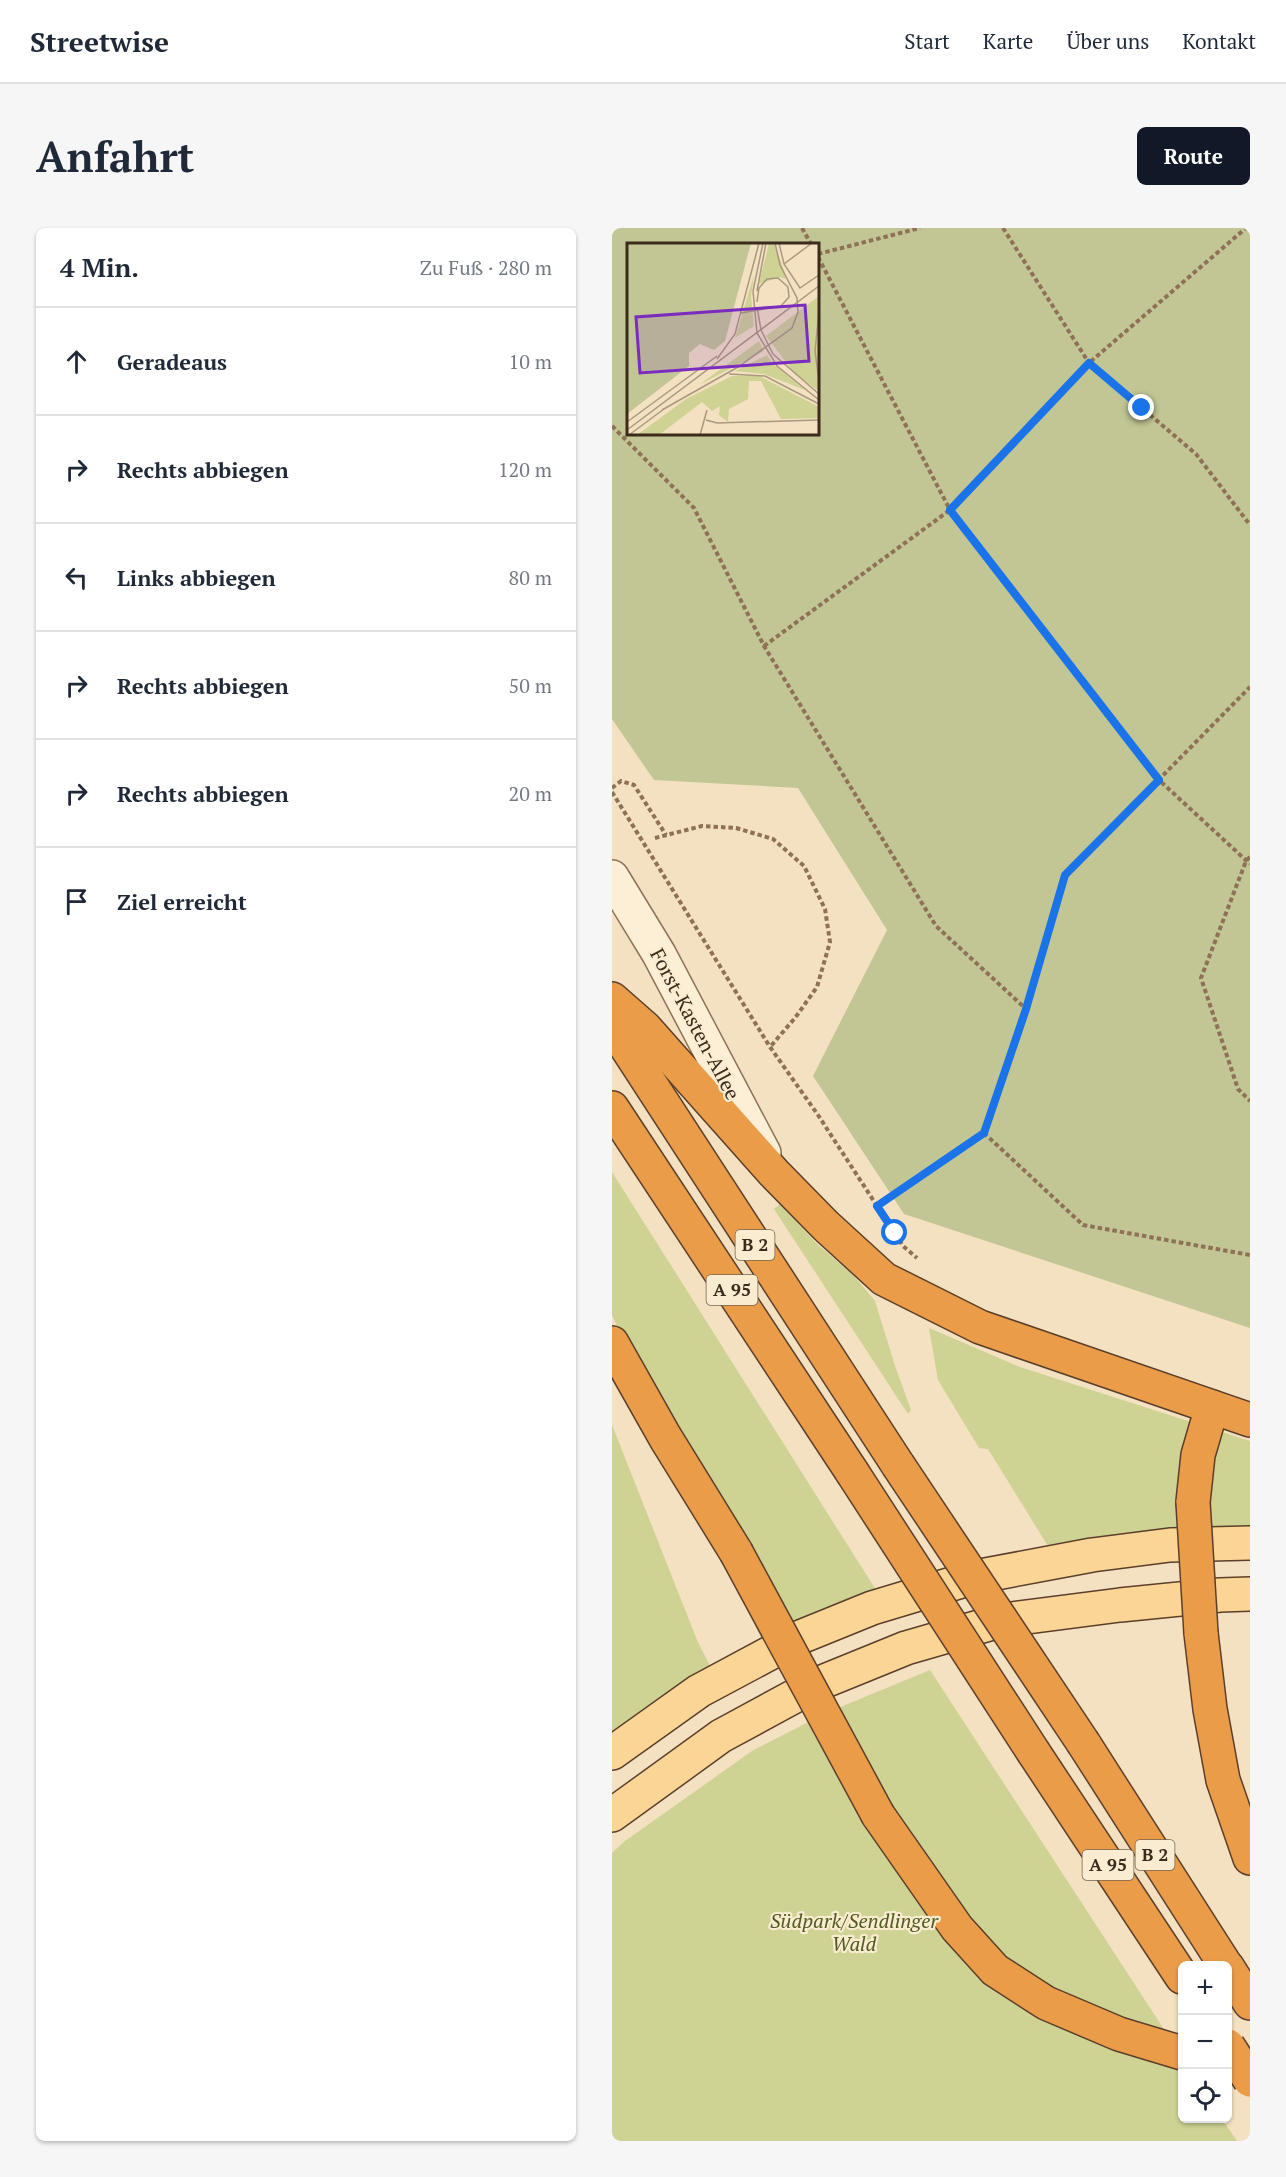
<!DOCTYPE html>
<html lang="de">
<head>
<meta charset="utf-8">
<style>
  :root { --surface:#fff; --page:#f6f6f7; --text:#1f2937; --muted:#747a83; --line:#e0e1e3; --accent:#111827 }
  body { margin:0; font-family:"PT Serif",serif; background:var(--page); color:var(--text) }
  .controls { position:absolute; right:18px; bottom:18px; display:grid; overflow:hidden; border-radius:9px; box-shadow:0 2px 4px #0004 }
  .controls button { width:54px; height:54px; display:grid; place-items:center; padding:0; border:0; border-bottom:2px solid var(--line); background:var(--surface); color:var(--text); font:30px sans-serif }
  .stop { position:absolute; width:18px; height:18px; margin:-14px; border:4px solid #1a73e8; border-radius:50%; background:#fff }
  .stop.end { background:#1a73e8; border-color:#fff; box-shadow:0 2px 6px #0008 }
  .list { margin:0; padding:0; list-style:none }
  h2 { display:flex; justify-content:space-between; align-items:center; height:78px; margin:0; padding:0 24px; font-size:26px }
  h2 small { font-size:20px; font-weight:400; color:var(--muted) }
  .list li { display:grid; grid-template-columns:39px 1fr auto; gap:18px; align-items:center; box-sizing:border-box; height:108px; padding:0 24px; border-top:2px solid var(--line) }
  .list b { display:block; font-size:22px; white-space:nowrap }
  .list em { font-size:20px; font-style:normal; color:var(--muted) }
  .icon { flex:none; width:33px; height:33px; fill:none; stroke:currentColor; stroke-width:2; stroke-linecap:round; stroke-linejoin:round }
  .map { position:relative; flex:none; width:638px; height:1913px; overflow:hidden; border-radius:9px }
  header { display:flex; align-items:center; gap:36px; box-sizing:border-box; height:84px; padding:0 30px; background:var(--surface); border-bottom:2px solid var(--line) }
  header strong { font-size:28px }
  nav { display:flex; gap:33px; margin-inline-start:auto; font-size:21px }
  .intro { display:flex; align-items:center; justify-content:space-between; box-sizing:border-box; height:144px; padding:0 36px }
  h1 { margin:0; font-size:42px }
  .button { padding:15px 27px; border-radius:9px; background:var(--accent); color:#fff; font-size:21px; font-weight:700 }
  main { display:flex; gap:36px; padding:0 36px }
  aside { flex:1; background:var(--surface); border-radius:9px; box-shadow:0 2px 4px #0004 }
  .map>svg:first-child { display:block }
  .green { fill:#ced293 }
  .cemetery { fill:#c2c694; fill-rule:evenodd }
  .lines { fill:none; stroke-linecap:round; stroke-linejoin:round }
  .minor-casing { stroke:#8e7156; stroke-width:36 }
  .major-casing { stroke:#5b3f2b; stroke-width:36 }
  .highway-casing { stroke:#5b3f2b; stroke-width:36 }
  .path { stroke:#8e7156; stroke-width:4; stroke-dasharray:4.5 3; stroke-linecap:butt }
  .minor { stroke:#fcefd5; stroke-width:33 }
  .major { stroke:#fad595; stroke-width:33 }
  .highway { stroke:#eb9c49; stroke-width:33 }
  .highway-bridge-casing { stroke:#5b3f2b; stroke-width:36; stroke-linecap:butt }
  .highway-bridge { stroke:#eb9c49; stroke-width:33 }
  .route { stroke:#1a73e8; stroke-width:8 }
  .labels { text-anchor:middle; stroke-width:4.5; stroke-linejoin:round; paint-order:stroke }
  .shield { fill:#f9ecd1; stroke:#756452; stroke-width:1.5 }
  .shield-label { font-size:18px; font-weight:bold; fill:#3c2a1c }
  .street-label { font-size:20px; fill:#3c2a1c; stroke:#f9ecd1 }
  .park-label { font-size:20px; font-style:italic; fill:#4f5b21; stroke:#f9ecd1 }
  .inset-road { fill:none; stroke:#aa987f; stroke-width:1.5 }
  .view { fill:#7b2cbf; fill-opacity:0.15; stroke:#7b2cbf; stroke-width:3 }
  .inset-edge { fill:none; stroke:#3c2a1c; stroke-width:3 }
</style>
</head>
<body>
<header>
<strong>Streetwise</strong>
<nav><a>Start</a><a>Karte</a><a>Über uns</a><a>Kontakt</a></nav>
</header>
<div class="intro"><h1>Anfahrt</h1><a class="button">Route</a></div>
<main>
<aside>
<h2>4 Min.<small>Zu Fuß · 280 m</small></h2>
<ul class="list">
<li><svg class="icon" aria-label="ahead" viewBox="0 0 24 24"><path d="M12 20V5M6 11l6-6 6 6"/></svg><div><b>Geradeaus</b></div><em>10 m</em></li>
<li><svg class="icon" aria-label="right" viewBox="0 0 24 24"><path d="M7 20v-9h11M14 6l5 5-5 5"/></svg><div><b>Rechts abbiegen</b></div><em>120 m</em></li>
<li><svg class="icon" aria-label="left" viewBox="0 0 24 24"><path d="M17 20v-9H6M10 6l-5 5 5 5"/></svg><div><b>Links abbiegen</b></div><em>80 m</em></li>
<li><svg class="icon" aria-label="right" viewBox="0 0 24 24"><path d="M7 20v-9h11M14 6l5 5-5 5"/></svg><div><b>Rechts abbiegen</b></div><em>50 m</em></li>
<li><svg class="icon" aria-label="right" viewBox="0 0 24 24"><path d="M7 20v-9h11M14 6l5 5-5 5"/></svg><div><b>Rechts abbiegen</b></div><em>20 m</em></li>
<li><svg class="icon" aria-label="arrive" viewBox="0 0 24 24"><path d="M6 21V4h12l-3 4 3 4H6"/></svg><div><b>Ziel erreicht</b></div></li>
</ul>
</aside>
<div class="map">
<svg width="638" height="1913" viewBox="0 0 638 1913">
  <rect width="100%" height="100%" fill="#f3e1c1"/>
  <!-- green -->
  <g class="green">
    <polygon points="0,944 264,1362 206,1383 150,1412 0,1087"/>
    <polygon points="168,976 204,1015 242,1048 263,1073 283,1138 299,1182 296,1186 162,981"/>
    <polygon points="317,1100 408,1139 638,1213 638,1299 605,1298 436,1318 376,1221 367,1220 326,1152"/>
    <polygon points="0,1197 85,1412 98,1438 0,1505"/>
    <polygon points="318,1442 570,1829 570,1890 610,1891 625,1913 0,1913 0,1625 13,1613 140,1523 214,1485"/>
  </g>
  <!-- cemetery -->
  <path class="cemetery" d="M0,0H638V1100L292,986L201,848L275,702L186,560L42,552L0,491ZM16,16H206V206H16Z"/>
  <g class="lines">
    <!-- minor casing -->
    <g class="minor-casing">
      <polyline id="minor" points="0,649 47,726 152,925"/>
    </g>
    <!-- major casing -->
    <g class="major-casing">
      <g id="major">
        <polyline points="0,1525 87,1463 186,1410 260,1380 363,1349 480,1327 558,1317 638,1315"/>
        <polyline points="0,1587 109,1508 203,1457 294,1420 391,1392 508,1377 608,1367 638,1366"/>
      </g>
    </g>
    <!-- highway casing -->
    <g class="highway-casing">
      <g id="highway">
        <polyline points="0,771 33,800 162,945 214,998 272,1051 368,1099 638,1192"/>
        <polyline points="0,797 286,1237"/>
        <polyline points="0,880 240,1244"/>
        <polyline points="0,1115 53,1209 124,1324"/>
        <polyline points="581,1274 586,1227 600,1179"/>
        <polyline points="589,1405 598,1481 611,1552 638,1630"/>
        <polyline points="472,1516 614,1738"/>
        <polyline points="422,1525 570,1749"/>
        <polyline points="266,1587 345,1700 383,1742 434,1775 507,1806 570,1825"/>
        <polyline points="616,1740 638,1775"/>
      </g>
    </g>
    <!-- path -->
    <g class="path">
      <polyline points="190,0 199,16"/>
      <polyline points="391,0 477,135 584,226 638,297"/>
      <polyline points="206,26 308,0"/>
      <polyline points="206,29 338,282 547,552 638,636"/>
      <polyline points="0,198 82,280 152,418 324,698 414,781"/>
      <polyline points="152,418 338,282 477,135 634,0"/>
      <polyline points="0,560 9,553 22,557 54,607"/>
      <polyline points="0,564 158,819 206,887 291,1018 305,1030"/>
      <polyline points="43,610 90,598 124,600 161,611 192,638 213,681 218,714 205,759 183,790 158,819"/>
      <polyline points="638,629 634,633 589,750 626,861 638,873"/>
      <polyline points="372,905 471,997 638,1027"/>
      <polyline points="265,978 372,905 414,781 453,647 638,459"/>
    </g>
    <!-- minor -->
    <use href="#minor" class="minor"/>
    <!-- major -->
    <use href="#major" class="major"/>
    <!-- highway -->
    <use href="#highway" class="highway"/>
    <!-- highway-bridge casing -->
    <g class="highway-bridge-casing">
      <g id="highway-bridge">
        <polyline points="286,1237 472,1516"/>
        <polyline points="240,1244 422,1525"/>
        <polyline points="581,1274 589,1405"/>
        <polyline points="124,1324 266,1587"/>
        <polyline points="616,1818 638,1852"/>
      </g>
    </g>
    <!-- highway-bridge -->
    <use href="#highway-bridge" class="highway-bridge"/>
  </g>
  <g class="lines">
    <!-- route -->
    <polyline class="route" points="283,1005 265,978 372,905 414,781 453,647 547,552 338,282 477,135 530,180"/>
  </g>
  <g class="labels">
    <!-- shield labels -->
    <g class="shield">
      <rect x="123.5" y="1002" width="39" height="30" rx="4.5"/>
      <rect x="94.5" y="1047" width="51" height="30" rx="4.5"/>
      <rect x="523.5" y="1612" width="39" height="30" rx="4.5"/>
      <rect x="470.5" y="1622" width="51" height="30" rx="4.5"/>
    </g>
    <g class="shield-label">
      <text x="143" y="1023">B 2</text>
      <text x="120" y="1068">A 95</text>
      <text x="543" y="1633">B 2</text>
      <text x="496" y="1643">A 95</text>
    </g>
    <!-- street labels -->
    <g class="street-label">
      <text transform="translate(83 796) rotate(62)" y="7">Forst-Kasten-Allee</text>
    </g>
    <!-- park labels -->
    <g class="park-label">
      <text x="242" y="1700">Südpark/Sendlinger<tspan x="242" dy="23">Wald</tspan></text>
    </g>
  </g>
  <!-- overview -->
  <g transform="translate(15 15)">
    <rect width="192" height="192" fill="#f3e1c1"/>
    <path d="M142,0H147L160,36L153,34L132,41ZM127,32L124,53L127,83L108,95ZM192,53V148L168,131L139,93ZM132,98L137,108L72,142ZM140,112L146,121L178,147L137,131L108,128ZM105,133H132L192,164V175L154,176L134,138H122L121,156L102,166L101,179L92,172L93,163L85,168L75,159L32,192H10L59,156Z" fill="#ced293"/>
    <path d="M0,0H124L98,98L87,107L73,101L62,110V123L0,171Z" fill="#c2c694"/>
    <path class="inset-road" d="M136,0L126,48L130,90L150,123L192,157M152,0L157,21L173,45L192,32M157,21L185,0M130,48L139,0M130,64L134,87L146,111L192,151M192,69L188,108L192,138M114,70L154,63L162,54L161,44L151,35L140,36L132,45L130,59M90,116L108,91L132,0M102,131L138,133L192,161M35,167L111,124L165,85L171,69L170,55L153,22L148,0M79,177L90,180L192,177M0,179L90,113M0,187L192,43M2,192L37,166M73,192L80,167"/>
    <path class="view" d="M178,62L182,118L13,130L9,74Z"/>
    <rect width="192" height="192" class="inset-edge"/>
  </g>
</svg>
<div class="controls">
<button>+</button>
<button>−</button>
<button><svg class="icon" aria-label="locate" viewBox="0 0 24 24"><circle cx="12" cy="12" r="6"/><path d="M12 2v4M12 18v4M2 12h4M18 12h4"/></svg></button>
</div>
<div class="stop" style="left:283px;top:1005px"></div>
<div class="stop end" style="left:530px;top:180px"></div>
</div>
</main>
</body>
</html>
